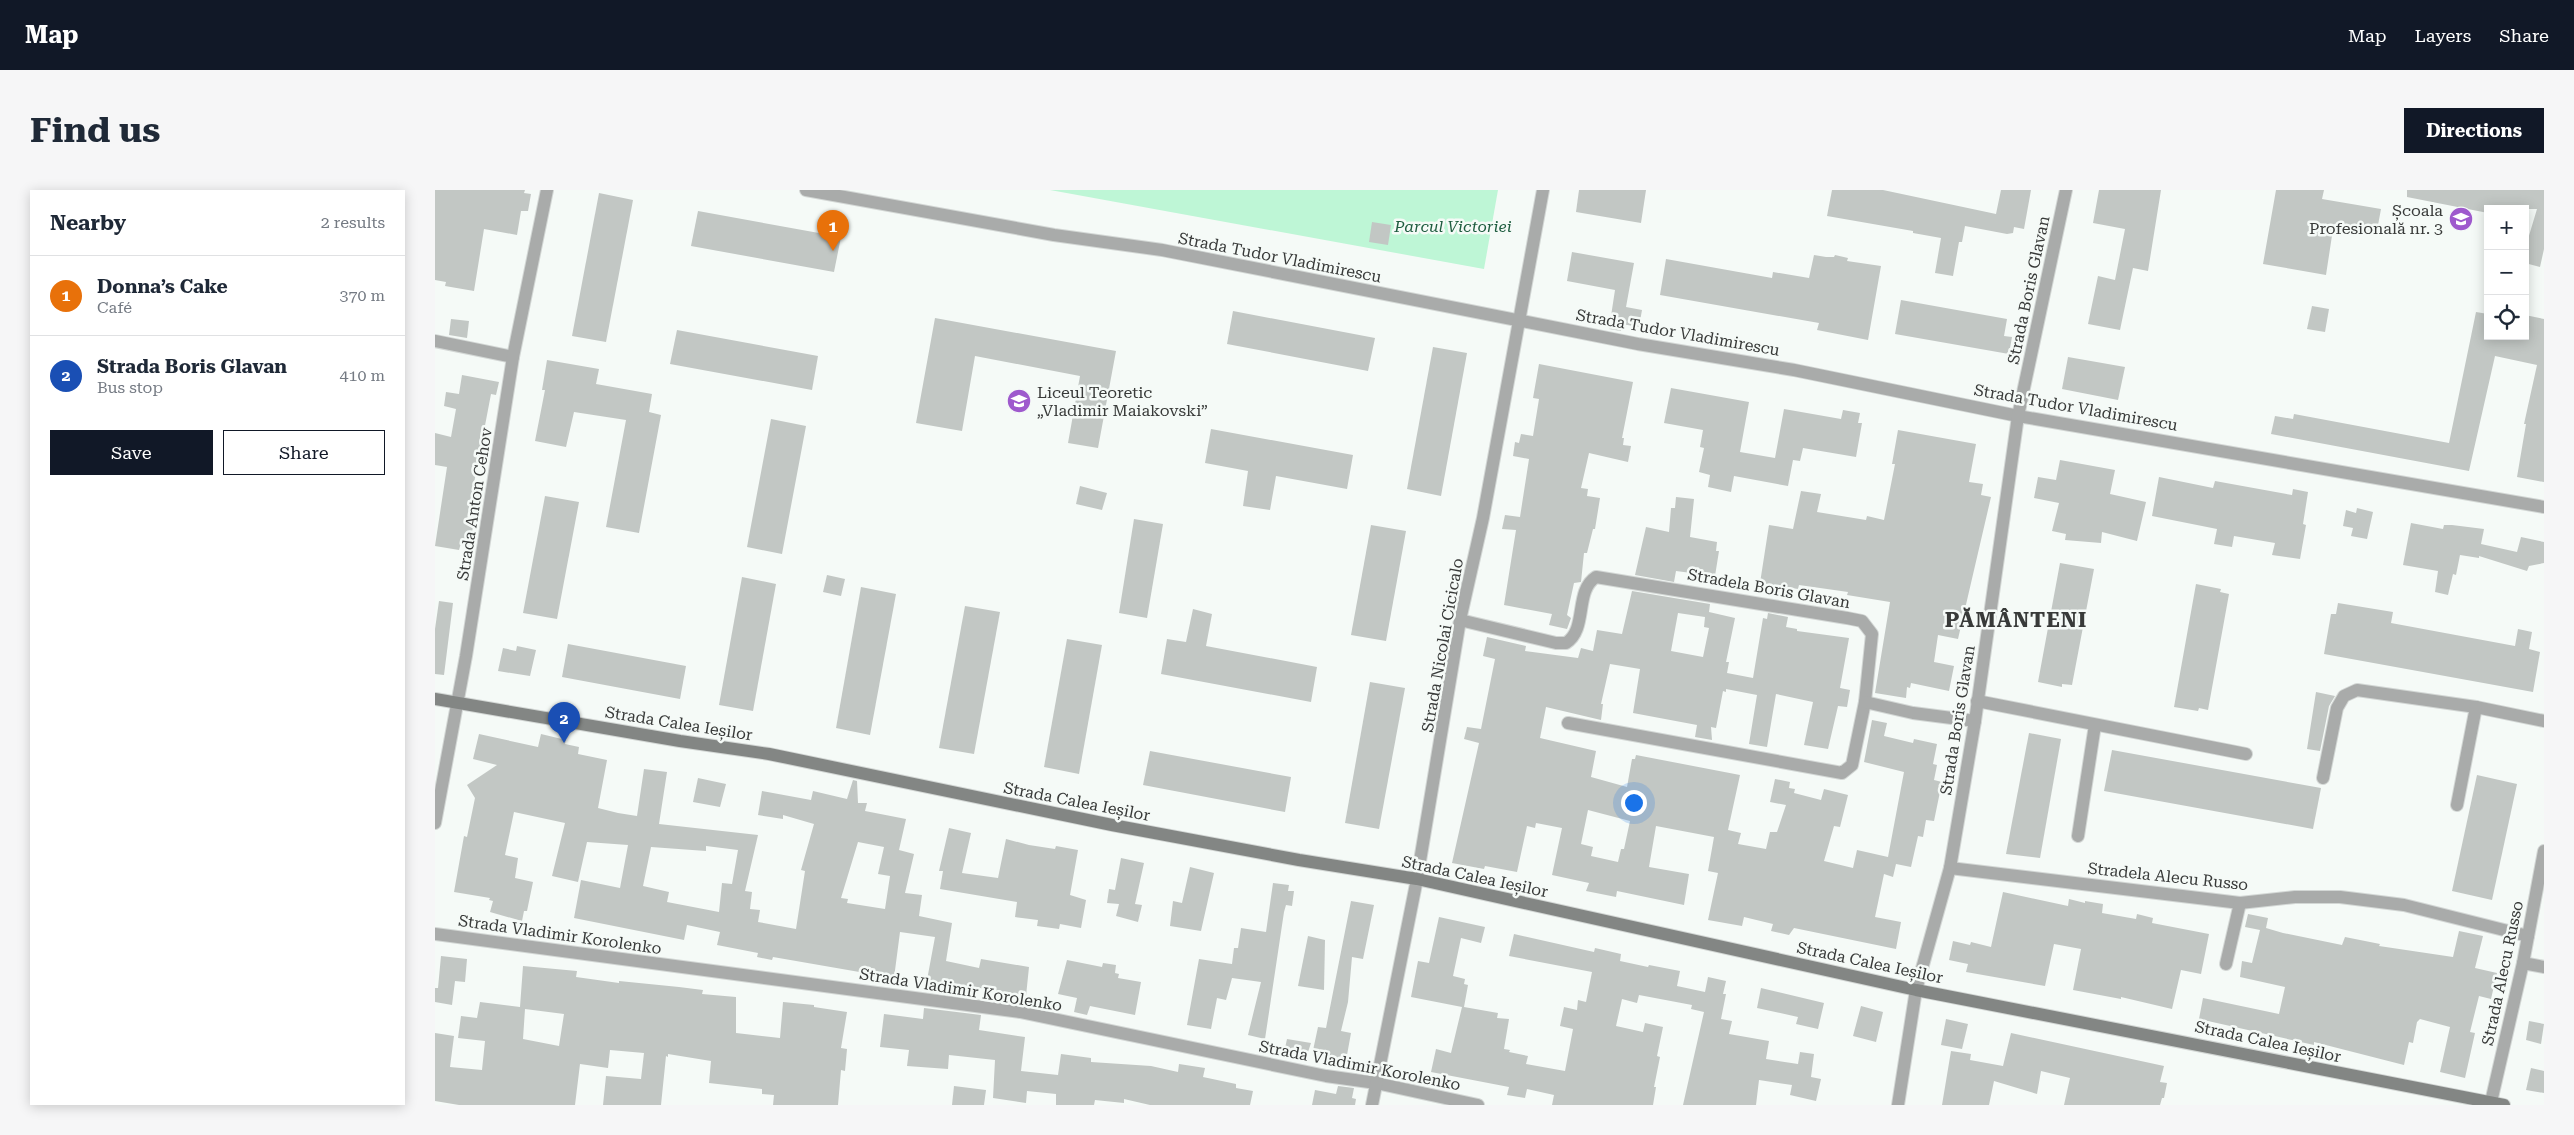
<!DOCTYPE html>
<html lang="en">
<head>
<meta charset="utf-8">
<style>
  :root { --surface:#fff; --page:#f6f6f7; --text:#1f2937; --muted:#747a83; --line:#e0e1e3; --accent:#111827 }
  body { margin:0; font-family:"Roboto Serif",serif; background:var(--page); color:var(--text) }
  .controls { position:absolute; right:15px; top:15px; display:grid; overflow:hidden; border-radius:0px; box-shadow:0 2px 12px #0003 }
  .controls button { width:45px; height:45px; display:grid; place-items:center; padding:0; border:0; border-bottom:1px solid var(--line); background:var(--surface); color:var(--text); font:25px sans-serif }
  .you { position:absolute; left:1198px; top:612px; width:18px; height:18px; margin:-12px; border:4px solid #fff; border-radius:50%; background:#1a73e8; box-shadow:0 0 0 8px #1a73e833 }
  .badge { display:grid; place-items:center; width:32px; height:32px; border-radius:50%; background:var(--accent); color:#fff; font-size:16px; font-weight:700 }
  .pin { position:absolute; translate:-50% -41px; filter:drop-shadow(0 1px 2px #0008) }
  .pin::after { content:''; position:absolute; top:26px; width:18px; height:15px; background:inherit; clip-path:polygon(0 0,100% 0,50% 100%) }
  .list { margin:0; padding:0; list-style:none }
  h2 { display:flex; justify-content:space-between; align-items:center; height:65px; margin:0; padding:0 20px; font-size:21px }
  h2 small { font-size:16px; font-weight:400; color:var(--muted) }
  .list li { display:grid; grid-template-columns:32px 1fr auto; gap:15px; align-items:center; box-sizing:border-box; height:80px; padding:0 20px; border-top:1px solid var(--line) }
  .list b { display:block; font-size:19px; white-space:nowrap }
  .list p { margin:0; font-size:16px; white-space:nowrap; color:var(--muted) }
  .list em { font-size:16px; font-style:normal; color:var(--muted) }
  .actions { display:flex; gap:10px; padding:15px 20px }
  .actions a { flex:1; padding:11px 0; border:1px solid var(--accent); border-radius:0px; text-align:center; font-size:18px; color:var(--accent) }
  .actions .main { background:var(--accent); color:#fff }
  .icon { flex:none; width:28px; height:28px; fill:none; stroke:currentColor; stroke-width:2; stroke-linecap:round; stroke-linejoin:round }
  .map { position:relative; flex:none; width:2109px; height:915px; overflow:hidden; border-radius:0px }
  header { display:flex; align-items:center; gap:30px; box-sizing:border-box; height:70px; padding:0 25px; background:var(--accent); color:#fff }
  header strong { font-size:24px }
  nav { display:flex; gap:28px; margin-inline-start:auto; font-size:18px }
  .intro { display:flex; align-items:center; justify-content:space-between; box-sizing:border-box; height:120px; padding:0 30px }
  h1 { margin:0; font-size:35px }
  .button { padding:12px 22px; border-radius:0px; background:var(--accent); color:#fff; font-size:18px; font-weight:700 }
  main { display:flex; gap:30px; padding:0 30px }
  aside { flex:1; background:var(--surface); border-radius:0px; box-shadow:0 2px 12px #0003 }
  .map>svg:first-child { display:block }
  .green { fill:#bef6d6 }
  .building { fill:#c2c7c4; fill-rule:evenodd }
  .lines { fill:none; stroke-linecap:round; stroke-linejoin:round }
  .street-casing { stroke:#d3d7d5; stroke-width:14 }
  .secondary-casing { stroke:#d3d7d5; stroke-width:14 }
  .street { stroke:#a9abaa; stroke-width:12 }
  .secondary { stroke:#838684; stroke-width:12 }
  .labels { text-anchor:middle; stroke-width:5; stroke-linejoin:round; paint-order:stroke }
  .poi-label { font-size:16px; fill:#383a39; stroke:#f5faf7; text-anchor:end }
  .park-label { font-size:16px; font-style:italic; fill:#1e5c3f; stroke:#f5faf7 }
  .street-label { font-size:16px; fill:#383a39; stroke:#f5faf7 }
  .district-label { font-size:21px; font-weight:bold; letter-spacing:1px; fill:#383a39; stroke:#f5faf7 }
</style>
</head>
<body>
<header>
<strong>Map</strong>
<nav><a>Map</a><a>Layers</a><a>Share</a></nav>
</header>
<div class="intro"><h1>Find us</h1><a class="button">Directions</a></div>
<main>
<aside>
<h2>Nearby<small>2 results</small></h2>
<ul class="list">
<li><span class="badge" style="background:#e8710a">1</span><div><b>Donna’s Cake</b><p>Café</p></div><em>370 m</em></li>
<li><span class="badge" style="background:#1a4fb4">2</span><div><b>Strada Boris Glavan</b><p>Bus stop</p></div><em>410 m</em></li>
</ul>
<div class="actions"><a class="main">Save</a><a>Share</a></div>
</aside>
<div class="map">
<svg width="2109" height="915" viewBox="0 0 2109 915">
  <rect width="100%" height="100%" fill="#f5faf7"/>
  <!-- green -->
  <polygon class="green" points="615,0 1063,0 1049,79"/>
  <!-- building -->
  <g class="building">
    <polygon points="0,0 90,0 89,3 96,4 93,21 86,21 82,45 49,39 39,101 10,96 11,92 0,90"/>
    <polygon points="1144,0 1211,0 1206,33 1141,22"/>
    <polygon points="1397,0 1448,0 1561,24 1566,0 1596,0 1589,39 1579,37 1578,43 1572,44 1530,36 1527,52 1524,52 1518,86 1500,83 1506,48 1478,43 1478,41 1392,26"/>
    <polygon points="1664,0 1726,0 1713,81 1698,78 1685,140 1653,134 1663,86 1680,90 1690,39 1658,33"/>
    <polygon points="1841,0 1889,0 1887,9 1946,19 1941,46 1898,39 1891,85 1828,74"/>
    <polygon points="1972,0 2109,0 2109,59 2105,77 2090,73 2090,59 2102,19 2053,19 2053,23 1972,7"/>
    <polygon points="164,3 198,10 171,152 137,146"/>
    <polygon points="263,21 406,47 399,82 256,56"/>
    <polygon points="937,32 956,35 953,55 934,52"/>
    <polygon points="1137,62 1199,73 1191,117 1207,120 1204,137 1187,134 1186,141 1174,139 1180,100 1132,91"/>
    <polygon points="1379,65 1391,67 1399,67 1400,65 1413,68 1412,71 1446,76 1433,150 1382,140 1384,133 1225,105 1231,69 1337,88 1338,82 1374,88"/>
    <polygon points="1466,110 1572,129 1569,146 1577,147 1574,164 1460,144"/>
    <polygon points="1877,116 1894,119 1890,142 1872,139"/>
    <polygon points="798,121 940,148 933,181 792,154"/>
    <polygon points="2041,122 2053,124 2053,146 2090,146 2090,125 2109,129 2109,292 2082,287 2091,234 2089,234 2102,175 2060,166 2034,281 1836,244 1840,226 1858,229 1859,224 2014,253"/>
    <polygon points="500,128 681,161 663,258 633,253 645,186 540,166 527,241 481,233"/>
    <polygon points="16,129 34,131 32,148 14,145"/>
    <polygon points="242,140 383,166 377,200 235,174"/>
    <polygon points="998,157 1032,163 1006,306 972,299"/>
    <polygon points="1633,167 1690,177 1683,210 1627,199"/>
    <polygon points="112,170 164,179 161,194 217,204 214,222 226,225 204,343 171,337 191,230 139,222 131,257 100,251 110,200 107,200"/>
    <polygon points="1104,174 1198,192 1187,248 1189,248 1188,255 1196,256 1193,272 1154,263 1146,298 1153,299 1152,306 1165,308 1160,339 1158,339 1152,363 1149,363 1146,392 1139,393 1132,425 1136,428 1132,439 1114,435 1117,424 1069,415 1081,340 1067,339 1070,325 1085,327 1094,269 1078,266 1080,252 1084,253 1086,244 1098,246 1104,209 1098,208"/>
    <polygon points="27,185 64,192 61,205 56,204 32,330 39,331 35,354 26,353 24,360 0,356 12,277 0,275 0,243 16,247 21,219 9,216 11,202 24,204"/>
    <polygon points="1236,198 1314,212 1305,262 1340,268 1349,219 1406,229 1408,220 1425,223 1423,233 1427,233 1421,267 1368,258 1365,271 1358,270 1353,296 1299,286 1296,302 1273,297 1275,285 1264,282 1269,258 1265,257 1268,240 1229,233"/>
    <polygon points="336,229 371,236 347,364 312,357"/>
    <polygon points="776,239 918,265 912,299 841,286 835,320 808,316 813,281 770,273"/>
    <polygon points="1463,240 1541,254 1534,292 1548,294 1546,305 1556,307 1523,449 1503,445 1499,472 1519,476 1514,501 1476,493 1475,498 1472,497 1471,508 1440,503 1455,412 1412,405 1413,402 1364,395 1363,399 1325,393 1334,335 1358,339 1366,301 1386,304 1382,322 1431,330 1432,326 1449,330 1460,274 1457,274"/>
    <polygon points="1625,270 1680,280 1675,304 1711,312 1702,351 1667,342 1666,353 1630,350 1631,344 1617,341 1624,313 1599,308 1603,287 1621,290"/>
    <polygon points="1724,287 1778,298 1780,291 1857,305 1858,299 1873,302 1868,334 1871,335 1865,369 1837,365 1840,353 1799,346 1797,357 1779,354 1782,339 1717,326"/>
    <polygon points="645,296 672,303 667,320 641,314"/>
    <polygon points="110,306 144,312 122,429 88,423"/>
    <polygon points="1241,307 1259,309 1255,347 1282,352 1281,361 1284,361 1280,386 1241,381 1239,392 1200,385 1211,337 1234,342 1236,318 1240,318"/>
    <polygon points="1922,318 1938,322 1932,349 1916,346 1918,338 1908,336 1911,320 1921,323"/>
    <polygon points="699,329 728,334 712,428 684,423"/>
    <polygon points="1976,333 2008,339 2009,335 2017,335 2049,339 2046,354 2082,362 2086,347 2109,352 2109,373 2094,376 2092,381 2044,366 2044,368 2025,365 2021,385 2018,384 2013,405 2000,402 2003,381 1968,375"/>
    <polygon points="936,335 971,341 951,451 916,445"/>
    <polygon points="1625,373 1659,379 1637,495 1627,494 1627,497 1603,492"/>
    <polygon points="392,385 410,389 406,406 388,402"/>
    <polygon points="307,387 341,394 318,521 284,515"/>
    <polygon points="1761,394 1786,399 1785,402 1794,404 1773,520 1764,518 1763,521 1739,517"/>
    <polygon points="426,397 461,404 435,545 401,538"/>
    <path d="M1197,401L1275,414L1274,422L1300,428L1291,472H1294L1292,483L1318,488L1328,428L1332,429L1333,423L1353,427L1351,437L1362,439V441L1414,448L1405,498L1415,500L1412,517L1403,516L1393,559L1369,555L1378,512L1341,504L1332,557L1314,554L1322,505L1291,499V502L1288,501L1281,538L1276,537L1277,550L1260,547L1262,535L1198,523L1205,479L1175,474L1166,514H1168L1166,530L1111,517L1105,548L1161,561L1156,587L1192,597L1197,569H1200L1201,565L1305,585L1293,640L1306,643L1303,654L1331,659L1335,642H1342L1351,615L1335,612L1340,589L1355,592L1354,598L1360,599L1359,603L1386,610L1389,599L1413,605L1405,637L1399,636L1389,671L1418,678L1422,660L1453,667L1469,582L1429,572L1437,530L1452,533L1449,546L1478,553L1479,549L1502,554L1498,574L1502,575L1499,590L1507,592L1499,631L1491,630L1488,647L1483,646L1476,677L1461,674L1458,687L1449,684L1440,727L1466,732L1461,759L1359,738L1354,745L1336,741L1338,734L1309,727L1307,736L1273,730L1283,683L1273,681L1279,647L1221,636L1214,677L1254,684L1249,715L1182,701L1181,707L1151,701L1154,693L1117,685L1127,638L1101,633L1100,638L1092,636L1082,682L1050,676L1049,679L1017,673L1044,553L1029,549L1032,537L1046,539L1060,469L1048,466L1052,447L1091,456L1090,461L1143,468L1146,458L1158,461L1162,440L1187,444ZM1243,423L1270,427L1269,437L1274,438L1268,467L1236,461ZM1153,620L1195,631L1189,659H1186L1183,672L1156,666L1158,657L1146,654Z"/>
    <polygon points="4,411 18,413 9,485 0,484 0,439"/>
    <polygon points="1903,413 1958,422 1956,433 2080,456 2083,439 2097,442 2094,459 2105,462 2098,502 1889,464 1896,424 1901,424"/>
    <polygon points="530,416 565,422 539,564 504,558"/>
    <polygon points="758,419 777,424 771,456 882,477 876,512 726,484 732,449 751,452"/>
    <polygon points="632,449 667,455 644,584 609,577"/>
    <polygon points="133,454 251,476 245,509 127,487"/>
    <polygon points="82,456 101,460 95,486 63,481 68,458 81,461"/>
    <polygon points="935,492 970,498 944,639 910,633"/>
    <polygon points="1881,502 1900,506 1894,516 1885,561 1872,559"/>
    <polygon points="1594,543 1626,549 1605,668 1571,664"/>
    <path d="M44,544L103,557L106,544L131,550L130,554L144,557L143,564L172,570L163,618L183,623L202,626L209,579L232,582L224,634L323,645L310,701L317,702L315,719L325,720L323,732L361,739L370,681L366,680L379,634L348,625V629L323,625L327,601L376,610L378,601L412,609L418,590L422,591L423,613H432L430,621L471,629L464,660L479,664L470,703L487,705L484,726L517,733L511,771L544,778L546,769L594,777L591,806L527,795L535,807L522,805L524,796L492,790L500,747L465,742L459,788L338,767L337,770L322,767L323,763L282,755L285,742L252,735L249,750L139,728L146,690L185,698L193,655L152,652L143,692L117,686L130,633L79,622L70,665L83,668L80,688L98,692L92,721H89L87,731L55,722L58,711L54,710L55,708L19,702L29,646L32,647L40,608L32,595L62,575L38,569ZM423,652L449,657L443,684L455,686L450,719L412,713L413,709L406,708ZM271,656L303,660L297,694L287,693L284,722L232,712L234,702L208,696L216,657L271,661Z"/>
    <polygon points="1677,560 1886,598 1878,639 1669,601"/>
    <polygon points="715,561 856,587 850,622 708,595"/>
    <polygon points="2042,585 2082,594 2057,710 2017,701"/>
    <polygon points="263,588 291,594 285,617 258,612"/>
    <polygon points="514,638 536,643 527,683 563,688 571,649 594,655 620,659 621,656 643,660 635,705 651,710 646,738 625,734 624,739 602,736 603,730 580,727 582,712 505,699 508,681 504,681"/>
    <polygon points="686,668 709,673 700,714 707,715 703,732 681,726 684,714 672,713 674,699 680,700"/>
    <polygon points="755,677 779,683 766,741 735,736 738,711 747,713"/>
    <polygon points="838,693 854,695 853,701 859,701 857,716 851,715 849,722 830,849 813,845 826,792 797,788 791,810 782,808 776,839 752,835 764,769 797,774 799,758 803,758 806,738 831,742"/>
    <polygon points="1568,702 1633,716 1634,709 1650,713 1650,711 1668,714 1667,723 1701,729 1702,724 1718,728 1717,733 1774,744 1766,784 1746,780 1737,819 1686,807 1686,809 1638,800 1646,759 1619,754 1610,796 1531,782 1533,774 1514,770 1518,751 1535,755 1536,752 1556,757"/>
    <polygon points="916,711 939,715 928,769 917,767 913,812 906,841 916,843 912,865 906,864 905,871 877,865 883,837 891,838"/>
    <polygon points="1813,724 1833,728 1831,738 1848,743 1907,755 1910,747 1945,754 1944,756 2018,767 2024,741 2048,746 2040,778 2062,783 2056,809 2044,806 2035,842 2040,843 2030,888 2005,882 2015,837 1985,829 1982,832 1978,853 1974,852 1969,875 1879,852 1879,855 1764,829 1768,808 1844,824 1850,797 1805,787 1807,771 1817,773 1825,740 1810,737"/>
    <polygon points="1004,727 1050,737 1046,753 1026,748 1018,786 1030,789 1029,794 1033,795 1029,817 1063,823 1062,828 1074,829 1069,859 1075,860 1074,862 1093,866 1091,874 1130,881 1138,839 1125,836 1129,817 1142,820 1143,810 1151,812 1157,782 1074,766 1079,744 1159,762 1160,758 1186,764 1185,771 1213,777 1214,775 1245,781 1242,796 1270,802 1273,787 1291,791 1288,804 1291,804 1286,829 1297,831 1294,844 1334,851 1331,869 1363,874 1365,862 1379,864 1376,887 1386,889 1381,911 1355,905 1357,895 1324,890 1321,915 1248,915 1269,822 1256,819 1257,815 1204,805 1202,813 1187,809 1181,836 1208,842 1210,833 1228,837 1222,866 1225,867 1219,897 1221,897 1218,915 1117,915 1119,905 1092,899 1090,908 1072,905 1074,897 996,882 1001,859 1016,863 1027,817 976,807 983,771 994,773"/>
    <polygon points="873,746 890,750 889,800 863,796"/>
    <polygon points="6,766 32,769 30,792 20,791 17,815 0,812 0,798 3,798"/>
    <polygon points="632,770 667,777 668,773 681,775 680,783 684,784 683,788 706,792 700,825 655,816 652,825 639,822 642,808 623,804"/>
    <path d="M88,776L142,781L141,787L184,793V791L244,797L268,800L267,804L301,807V843L345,848L348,812L379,815V817L412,822L406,858L412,859L410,881L406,880L403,915H338L339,905L327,904V899L274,893L276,871L233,864V867L231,866L226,915H168L171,886L206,889L209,863L175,860L173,878L145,874L140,915H24L0,911V843L19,846L15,877L47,880L50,851L23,848L26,826L42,828L45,812L85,817ZM90,819L129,824L124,856L88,849Z"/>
    <polygon points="1326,798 1389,813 1383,839 1361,834 1363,827 1322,818"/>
    <polygon points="1426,816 1448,822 1441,852 1418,846"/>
    <polygon points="489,818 546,825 544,840 590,847 586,881 623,885 626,864 656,868 656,872 716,876 743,882 744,874 770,878 768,887 801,894 801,898 818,901 815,915 715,915 689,909 689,913 660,910 659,915 621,915 621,904 592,901 591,913 558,908 560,870 514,865 513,879 472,876 474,860 445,857 449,824 488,829"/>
    <polygon points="1511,829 1533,834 1527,859 1506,855"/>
    <polygon points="2094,831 2109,834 2106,854 2091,850"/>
    <polygon points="1576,843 1729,876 1725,892 1732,893 1729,908 1727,908 1725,915 1629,915 1635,888 1606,881 1602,904 1559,891 1554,915 1507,915 1516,861 1536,864 1535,870 1568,876"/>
    <polygon points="852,849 876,853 871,868 849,863"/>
    <polygon points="2096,878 2109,881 2109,903 2091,900"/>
    <polygon points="519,896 551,900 549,915 517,915"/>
    <polygon points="903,896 919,898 917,908 921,909 920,915 877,915 880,900 901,904"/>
  </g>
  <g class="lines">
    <!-- street casing -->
    <g class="street-casing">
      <g id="street">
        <polyline points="371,0 619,45 727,60 1203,154 1359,180 1583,226 2109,317"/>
        <polyline points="0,151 78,167"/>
        <path d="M1025,430L1121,453H1131C1153,439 1139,401 1161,387L1412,428L1427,431L1437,444L1430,512L1417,575L1407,583L1133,533"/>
        <polyline points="1542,511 1811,564"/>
        <polyline points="1430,512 1478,523 1540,531"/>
        <polyline points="1888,588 1902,518 1909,506 1922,500 2041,517 2109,531"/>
        <polyline points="2022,615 2041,517"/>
        <polyline points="0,633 31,466 78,167 112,0"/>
        <polyline points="1643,646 1660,535"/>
        <polyline points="1515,678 1805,713 1860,707 1905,707 1969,715 2093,746"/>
        <polyline points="0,744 585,822 891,886 941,893 1043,915"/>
        <polyline points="2088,773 2109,777"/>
        <polyline points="1791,774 1805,713"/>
        <polyline points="2056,912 2088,773 2109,661"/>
        <polyline points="937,915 982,689 1025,430 1048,328 1108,0"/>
        <polyline points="1463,915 1481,800 1515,678 1540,531 1583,226 1631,0"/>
      </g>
    </g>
    <!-- secondary casing -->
    <g class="secondary-casing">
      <polyline id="secondary" points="0,509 245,551 334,564 677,635 864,670 982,689 1481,800 2069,915"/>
    </g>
    <!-- street -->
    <use href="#street" class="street"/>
    <!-- secondary -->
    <use href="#secondary" class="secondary"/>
  </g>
  <!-- icons -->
  <defs>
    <g id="university-disc" transform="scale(1.25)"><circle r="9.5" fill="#9e59cd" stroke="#f5faf7"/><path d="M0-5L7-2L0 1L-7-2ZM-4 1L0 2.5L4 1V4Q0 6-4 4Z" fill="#fff"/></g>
    <g id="school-disc" transform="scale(1.25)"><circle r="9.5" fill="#9e59cd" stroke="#f5faf7"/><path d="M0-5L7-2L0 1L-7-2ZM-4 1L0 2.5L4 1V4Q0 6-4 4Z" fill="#fff"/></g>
  </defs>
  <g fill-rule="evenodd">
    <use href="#university-disc" x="2026" y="29"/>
    <use href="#school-disc" x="584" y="211"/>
  </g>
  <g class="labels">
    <!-- poi labels -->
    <g class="poi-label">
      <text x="2008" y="26">Școala<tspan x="2008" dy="18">Profesională nr. 3</tspan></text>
      <text x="602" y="208" text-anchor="start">Liceul Teoretic<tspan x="602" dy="18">„Vladimir Maiakovski”</tspan></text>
    </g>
    <!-- park labels -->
    <g class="park-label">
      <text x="1018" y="42">Parcul Victoriei</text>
    </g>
    <!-- street labels -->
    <g class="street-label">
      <text transform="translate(845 67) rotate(11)" y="6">Strada Tudor Vladimirescu</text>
      <text transform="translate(1593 100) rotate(-78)" y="6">Strada Boris Glavan</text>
      <text transform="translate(1243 142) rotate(10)" y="6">Strada Tudor Vladimirescu</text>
      <text transform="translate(1641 217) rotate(10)" y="6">Strada Tudor Vladimirescu</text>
      <text transform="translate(39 314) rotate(-81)" y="6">Strada Anton Cehov</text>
      <text transform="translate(1334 398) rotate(10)" y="6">Stradela Boris Glavan</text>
      <text transform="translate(1007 455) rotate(-80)" y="6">Strada Nicolai Cicicalo</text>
      <text transform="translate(1522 530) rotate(-81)" y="6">Strada Boris Glavan</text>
      <text transform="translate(244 533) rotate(9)" y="6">Strada Calea Ieșilor</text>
      <text transform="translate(642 611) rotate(11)" y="6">Strada Calea Ieșilor</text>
      <text transform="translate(1040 686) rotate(12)" y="6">Strada Calea Ieșilor</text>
      <text transform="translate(1733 686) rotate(6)" y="6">Stradela Alecu Russo</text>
      <text transform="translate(125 744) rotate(8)" y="6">Strada Vladimir Korolenko</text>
      <text transform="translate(1435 772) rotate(12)" y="6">Strada Calea Ieșilor</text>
      <text transform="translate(2067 783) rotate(-78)" y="6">Strada Alecu Russo</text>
      <text transform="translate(526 799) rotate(9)" y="6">Strada Vladimir Korolenko</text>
      <text transform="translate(1833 851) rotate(12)" y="6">Strada Calea Ieșilor</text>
      <text transform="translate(925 875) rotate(11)" y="6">Strada Vladimir Korolenko</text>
    </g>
    <!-- district labels -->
    <g class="district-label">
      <text x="1581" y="437">PĂMÂNTENI</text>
    </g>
  </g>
</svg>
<div class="controls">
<button>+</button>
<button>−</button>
<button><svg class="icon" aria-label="locate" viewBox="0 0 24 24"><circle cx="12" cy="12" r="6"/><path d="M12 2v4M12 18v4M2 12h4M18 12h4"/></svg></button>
</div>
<div class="you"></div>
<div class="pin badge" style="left:398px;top:61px;background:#e8710a">1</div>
<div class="pin badge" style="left:129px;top:553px;background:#1a4fb4">2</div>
</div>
</main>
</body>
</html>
